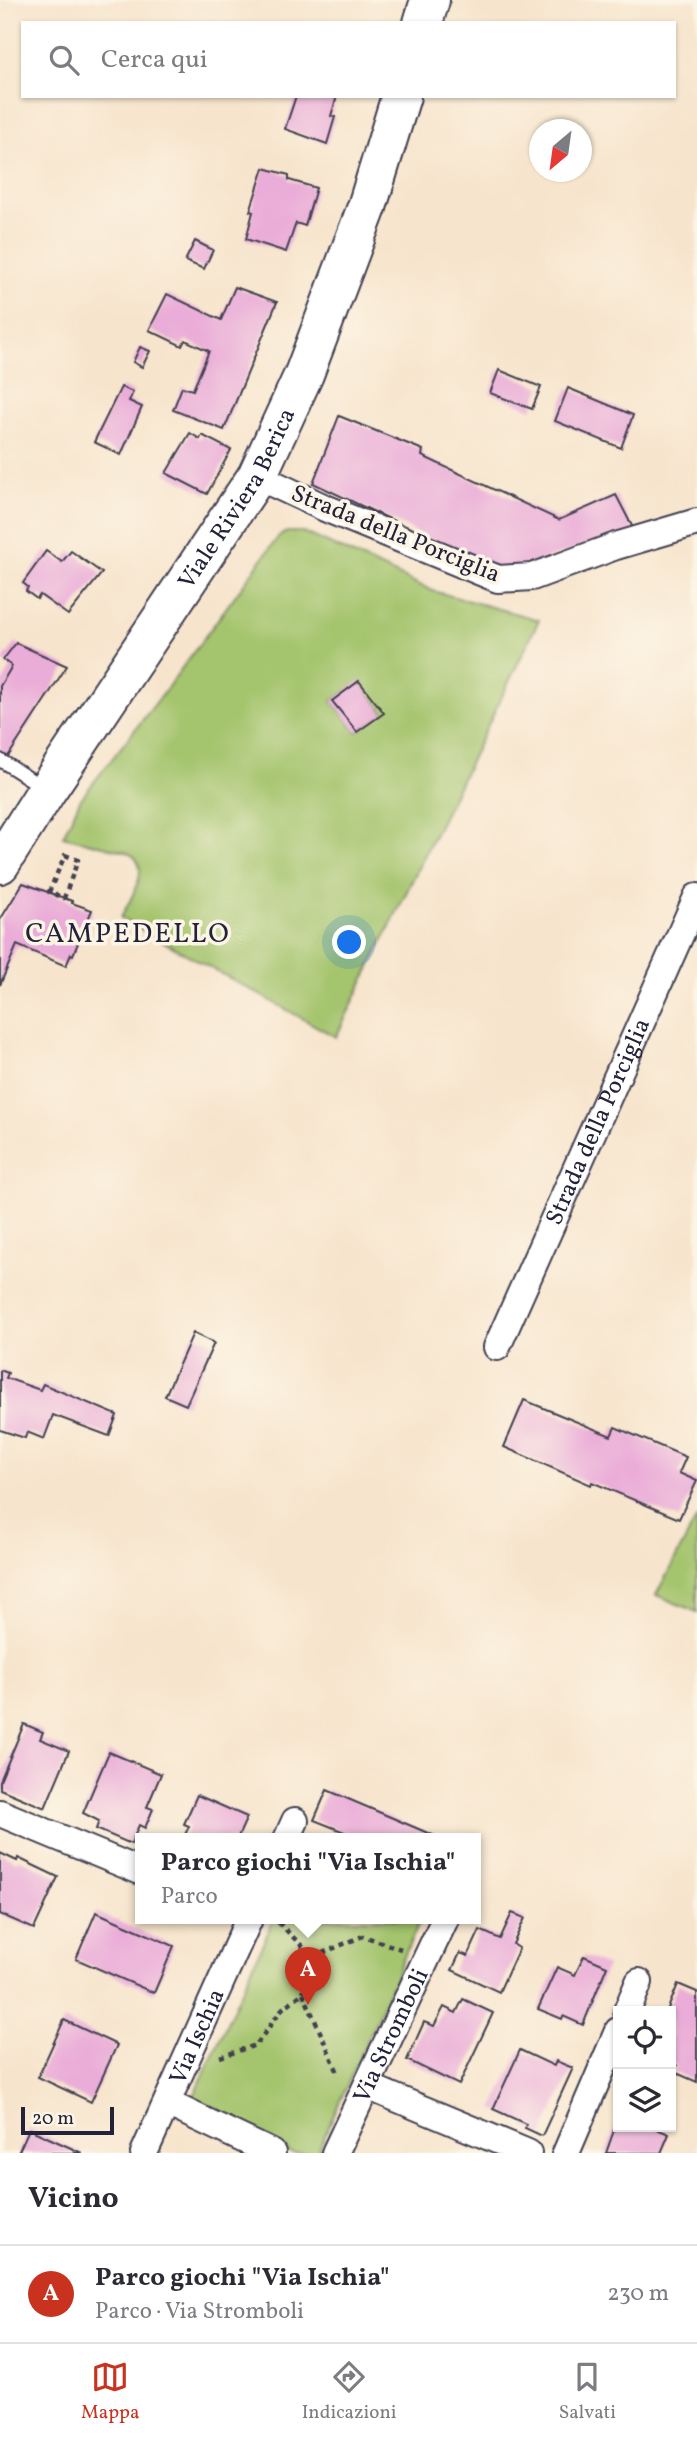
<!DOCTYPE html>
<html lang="it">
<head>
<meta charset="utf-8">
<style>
  :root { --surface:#fff; --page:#f7f7f7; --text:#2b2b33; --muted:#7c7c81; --line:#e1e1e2; --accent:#c8321e }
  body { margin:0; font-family:Vollkorn,serif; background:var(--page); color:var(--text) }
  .controls { position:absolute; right:21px; bottom:21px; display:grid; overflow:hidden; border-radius:0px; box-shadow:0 2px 5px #0004 }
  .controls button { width:63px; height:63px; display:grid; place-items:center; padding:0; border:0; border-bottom:2px solid var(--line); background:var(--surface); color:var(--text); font:35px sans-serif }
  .compass { position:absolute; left:529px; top:119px; width:63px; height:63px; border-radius:50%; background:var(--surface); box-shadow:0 2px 5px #0004; rotate:209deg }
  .scale { position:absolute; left:21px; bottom:18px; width:93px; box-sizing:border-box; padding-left:7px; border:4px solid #22223b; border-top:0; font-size:19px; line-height:24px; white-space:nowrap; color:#22223b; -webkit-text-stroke:5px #fcf5e5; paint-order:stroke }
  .you { position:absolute; left:350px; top:943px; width:24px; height:24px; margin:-18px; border:5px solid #fff; border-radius:50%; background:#1a73e8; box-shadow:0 0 0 10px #1a73e833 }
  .badge { display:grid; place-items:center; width:46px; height:46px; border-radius:50%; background:var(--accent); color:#fff; font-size:23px; font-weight:700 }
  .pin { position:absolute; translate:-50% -58px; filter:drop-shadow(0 2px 4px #0008) }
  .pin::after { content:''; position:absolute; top:37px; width:24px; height:21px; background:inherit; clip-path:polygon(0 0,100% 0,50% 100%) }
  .popup { position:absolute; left:135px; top:1833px; width:346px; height:91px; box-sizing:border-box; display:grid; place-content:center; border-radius:0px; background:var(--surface); filter:drop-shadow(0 2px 5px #0005); font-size:23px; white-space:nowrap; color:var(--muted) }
  .popup b { font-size:26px; color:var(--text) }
  .popup::after { content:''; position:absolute; left:50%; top:100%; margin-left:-14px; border:14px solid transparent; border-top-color:var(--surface) }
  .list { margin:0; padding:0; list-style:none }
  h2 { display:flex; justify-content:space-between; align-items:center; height:91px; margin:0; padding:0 28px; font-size:30px }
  h2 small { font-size:23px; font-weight:400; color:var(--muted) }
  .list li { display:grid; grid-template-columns:46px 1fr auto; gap:21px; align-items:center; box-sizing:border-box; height:98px; padding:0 28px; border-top:2px solid var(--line) }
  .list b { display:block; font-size:26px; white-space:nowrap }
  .list p { margin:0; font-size:23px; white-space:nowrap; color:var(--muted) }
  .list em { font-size:23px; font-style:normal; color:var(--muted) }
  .icon { flex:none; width:38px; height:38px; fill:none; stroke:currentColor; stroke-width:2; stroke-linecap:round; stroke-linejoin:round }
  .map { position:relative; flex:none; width:697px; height:2153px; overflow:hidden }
  .search { position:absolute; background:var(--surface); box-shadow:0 2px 5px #0004; left:21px; right:21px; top:21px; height:77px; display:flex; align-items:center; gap:18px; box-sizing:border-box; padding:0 24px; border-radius:0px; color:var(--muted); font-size:26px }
  .sheet { height:189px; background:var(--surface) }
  nav { display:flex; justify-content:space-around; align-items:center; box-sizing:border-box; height:98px; border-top:2px solid var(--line); background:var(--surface); font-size:19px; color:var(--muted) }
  nav a { display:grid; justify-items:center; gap:4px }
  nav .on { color:var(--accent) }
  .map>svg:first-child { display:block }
  .green { fill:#a4c46d; stroke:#637354; stroke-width:2; fill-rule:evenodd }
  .building { fill:#eaacd8 }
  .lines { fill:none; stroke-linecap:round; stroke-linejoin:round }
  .service-casing { stroke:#423f51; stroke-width:16 }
  .minor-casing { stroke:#423f51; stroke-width:30 }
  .primary-casing { stroke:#423f51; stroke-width:42 }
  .path { stroke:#423f51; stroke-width:4.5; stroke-dasharray:5 5; stroke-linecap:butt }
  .service { stroke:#fff; stroke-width:12 }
  .minor { stroke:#fff; stroke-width:26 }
  .primary { stroke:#fff; stroke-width:38 }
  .labels { text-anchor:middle; stroke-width:7; stroke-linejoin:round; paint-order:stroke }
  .street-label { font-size:24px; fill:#22223b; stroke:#fcf5e5 }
  .quarter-label { font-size:28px; letter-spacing:2px; fill:#22223b; stroke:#fcf5e5 }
</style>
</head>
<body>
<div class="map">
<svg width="697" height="2153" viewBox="0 0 697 2153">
  <rect width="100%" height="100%" fill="#fcf5e5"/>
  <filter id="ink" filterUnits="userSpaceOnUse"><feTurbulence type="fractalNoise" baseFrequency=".0143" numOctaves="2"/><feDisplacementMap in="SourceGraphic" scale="14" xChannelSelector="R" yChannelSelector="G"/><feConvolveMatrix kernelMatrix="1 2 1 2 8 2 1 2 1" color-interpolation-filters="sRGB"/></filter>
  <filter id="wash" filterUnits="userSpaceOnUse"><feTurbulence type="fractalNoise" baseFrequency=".00686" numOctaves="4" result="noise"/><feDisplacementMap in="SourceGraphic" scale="28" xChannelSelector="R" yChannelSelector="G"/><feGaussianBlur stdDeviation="1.57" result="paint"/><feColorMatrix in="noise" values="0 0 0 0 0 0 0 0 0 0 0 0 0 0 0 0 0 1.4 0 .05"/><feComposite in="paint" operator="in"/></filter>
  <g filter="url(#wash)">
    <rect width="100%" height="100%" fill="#f7e4cc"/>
    <!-- green -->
    <g class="green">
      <path d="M287,532H302L312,536L433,591L539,620L336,1037L121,918C131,897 157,861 123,851L63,836L80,800L165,691L279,536ZM359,682L384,712L357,732L332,701Z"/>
      <polygon points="697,1518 697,1612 656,1595"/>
      <polygon points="274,1919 410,1919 419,1923 317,2153 292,2153 200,2108 194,2096"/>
    </g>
    <g id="blocks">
      <!-- building -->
      <g class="building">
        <polygon points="296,96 337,96 331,116 335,117 327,144 285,129"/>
        <polygon points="264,168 289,175 289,180 316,188 305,226 296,223 286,252 246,239 253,212 250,211"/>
        <polygon points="195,241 213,250 204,269 185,261"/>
        <polygon points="235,287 277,302 224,430 173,410 182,387 193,390 209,351 185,340 182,346 149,330 167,294 221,320"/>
        <polygon points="140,347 150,351 142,367 133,362"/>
        <polygon points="499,370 541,387 532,409 490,393"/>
        <polygon points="121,387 133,392 129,401 142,407 121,455 94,442"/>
        <polygon points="568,388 633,415 621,448 555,421"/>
        <polygon points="339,416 423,450 422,456 559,520 616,495 634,530 497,575 396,522 313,483"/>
        <polygon points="190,433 200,439 202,435 231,450 207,494 166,473"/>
        <polygon points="46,551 62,562 71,551 102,573 68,615 40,595 37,599 26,591 28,587 23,583"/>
        <polygon points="16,643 67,666 7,758 0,754 0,686 12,666 3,660"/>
        <polygon points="359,681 384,713 357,732 332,701"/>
        <polygon points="23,883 72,901 72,903 92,910 73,955 71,954 66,966 17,945 0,985 0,920"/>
        <polygon points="193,1333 214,1343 186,1405 165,1396"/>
        <polygon points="0,1370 8,1373 6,1378 40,1390 43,1384 117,1415 109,1436 53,1415 44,1439 27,1432 25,1438 0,1430"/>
        <polygon points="524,1400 611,1436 615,1427 686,1457 679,1473 697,1481 679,1519 592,1482 591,1485 504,1447"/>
        <polygon points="24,1724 43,1732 40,1739 69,1751 45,1808 0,1789 0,1781"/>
        <polygon points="109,1752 161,1774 147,1807 153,1809 145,1828 139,1825 131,1844 96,1829 99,1821 83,1813"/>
        <polygon points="327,1790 442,1839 349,1839 352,1835 314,1820"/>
        <polygon points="197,1795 247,1817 237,1839 183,1839 189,1826 184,1824"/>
        <polygon points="0,1853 17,1861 18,1858 58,1877 34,1929 0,1914"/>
        <polygon points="96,1912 174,1946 154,1993 76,1959"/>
        <polygon points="512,1913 525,1918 513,1944 519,1948 499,1992 452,1970 460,1953 468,1956 480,1930 500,1939"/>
        <polygon points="584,1956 607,1966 583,2025 563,2016 562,2019 538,2009 557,1967 575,1975"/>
        <polygon points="678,1984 697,1992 697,2082 674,2072 677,2066 671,2063 671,2011 667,2011"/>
        <polygon points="463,1999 493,2013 459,2085 407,2060 424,2022 434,2026 444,2007 456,2013"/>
        <polygon points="64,2020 117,2045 91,2102 38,2077"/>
        <polygon points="520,2050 554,2066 556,2061 573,2068 542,2136 525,2128 526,2124 493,2109"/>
        <polygon points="618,2119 618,2127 652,2127 669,2134 661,2153 606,2153"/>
        <polygon points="29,2129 82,2153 18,2153"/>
      </g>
    </g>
  </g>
  <g filter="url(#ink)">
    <use href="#blocks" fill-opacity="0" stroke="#423f51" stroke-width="2"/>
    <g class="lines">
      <!-- service casing -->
      <g class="service-casing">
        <polyline id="service" points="0,760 44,788"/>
      </g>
      <!-- minor casing -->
      <g class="minor-casing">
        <g id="minor">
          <polyline points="257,476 325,508 498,579 532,577 616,546 697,522"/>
          <path id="s1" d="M497,1347L697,897"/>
          <polyline points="0,1813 140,1871"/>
          <polyline points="287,1839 295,1821"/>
          <polyline points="627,2011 639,1982"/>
          <polyline points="367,2086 528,2153"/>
          <polyline points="167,2103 272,2153"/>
          <path id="s2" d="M144,2153L249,1919"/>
          <path id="s3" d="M335,2153L445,1919"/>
          <polyline points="566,2153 618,2031"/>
        </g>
      </g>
      <!-- primary casing -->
      <g class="primary-casing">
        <g id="primary">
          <polyline points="423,23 430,0"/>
          <path id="s4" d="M0,864L47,790L257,476L304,374L367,207L401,96"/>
        </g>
      </g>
      <!-- path -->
      <g class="path">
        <polygon points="65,855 78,860 64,898 49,892"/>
        <polyline points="313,1957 363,1936 401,1949"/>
        <polyline points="303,1993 339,2075"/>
        <polyline points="220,2057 256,2045 282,2009 303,1993 313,1957 277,1921"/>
      </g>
      <!-- service -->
      <use href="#service" class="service"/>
      <!-- minor -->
      <use href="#minor" class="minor"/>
      <!-- primary -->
      <use href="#primary" class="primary"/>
    </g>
  </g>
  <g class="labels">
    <!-- street labels -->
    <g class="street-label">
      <text dy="8" stroke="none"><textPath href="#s4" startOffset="436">Viale Riviera Berica</textPath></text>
      <text transform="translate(396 533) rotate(22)" y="8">Strada della Porciglia</text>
      <text dy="8" stroke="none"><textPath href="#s1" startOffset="247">Strada della Porciglia</textPath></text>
      <text dy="8" stroke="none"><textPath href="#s2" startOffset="128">Via Ischia</textPath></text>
      <text dy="8" stroke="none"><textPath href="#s3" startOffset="130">Via Stromboli</textPath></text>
    </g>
    <!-- quarter labels -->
    <g class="quarter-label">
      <text x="128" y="942">CAMPEDELLO</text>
    </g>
  </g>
</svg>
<div class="controls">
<button><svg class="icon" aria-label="locate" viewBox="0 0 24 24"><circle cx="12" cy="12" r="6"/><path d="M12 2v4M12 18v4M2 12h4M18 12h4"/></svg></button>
<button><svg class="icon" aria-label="layers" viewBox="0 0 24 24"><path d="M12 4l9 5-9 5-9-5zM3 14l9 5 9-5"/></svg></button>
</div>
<svg class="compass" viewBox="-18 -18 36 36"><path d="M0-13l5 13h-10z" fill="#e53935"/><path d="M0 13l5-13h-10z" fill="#7c7c81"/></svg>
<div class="scale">20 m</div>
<div class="you"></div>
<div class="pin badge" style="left:308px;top:2005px">A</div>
<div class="popup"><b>Parco giochi &quot;Via Ischia&quot;</b>Parco</div>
<div class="search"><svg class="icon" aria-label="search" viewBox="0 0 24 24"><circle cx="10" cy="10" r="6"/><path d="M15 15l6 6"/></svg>Cerca qui</div>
</div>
<section class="sheet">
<h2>Vicino<small></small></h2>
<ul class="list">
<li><span class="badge">A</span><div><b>Parco giochi &quot;Via Ischia&quot;</b><p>Parco · Via Stromboli</p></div><em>230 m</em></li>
</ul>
</section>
<nav>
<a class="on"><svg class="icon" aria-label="map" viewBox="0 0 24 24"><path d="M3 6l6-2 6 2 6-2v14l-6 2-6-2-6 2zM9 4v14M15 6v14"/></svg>Mappa</a>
<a><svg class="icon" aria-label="directions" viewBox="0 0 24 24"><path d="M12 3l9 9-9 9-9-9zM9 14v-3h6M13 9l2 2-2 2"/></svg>Indicazioni</a>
<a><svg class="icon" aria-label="saved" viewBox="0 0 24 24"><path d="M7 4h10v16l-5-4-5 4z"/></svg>Salvati</a>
</nav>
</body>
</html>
